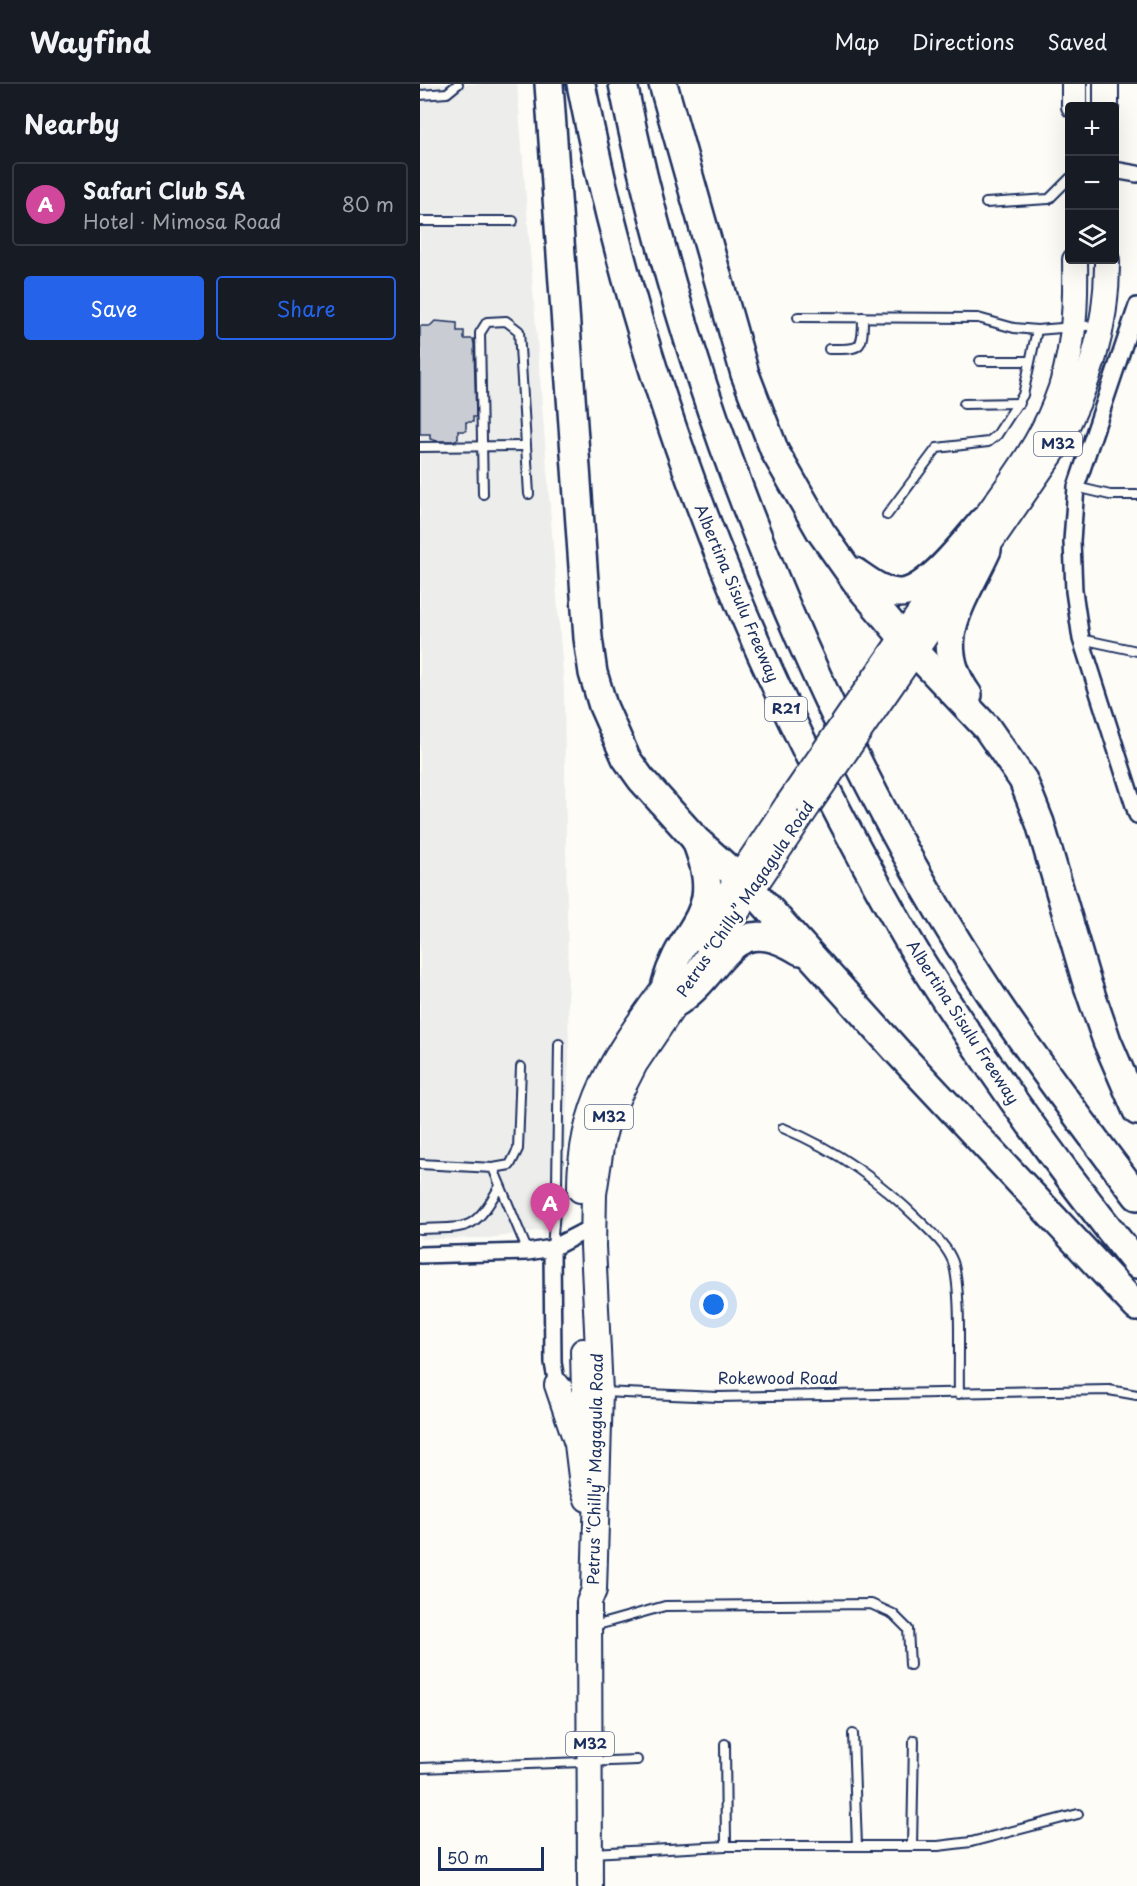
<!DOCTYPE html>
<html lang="en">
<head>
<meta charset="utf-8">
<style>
  :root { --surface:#171b24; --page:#20242c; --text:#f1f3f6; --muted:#9ea1a6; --line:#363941; --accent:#2563eb }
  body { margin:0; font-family:"Playpen Sans",sans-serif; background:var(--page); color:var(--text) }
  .controls { position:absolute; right:18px; top:18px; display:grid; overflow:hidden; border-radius:6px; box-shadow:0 6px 24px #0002 }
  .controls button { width:54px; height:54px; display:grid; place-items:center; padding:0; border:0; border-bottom:2px solid var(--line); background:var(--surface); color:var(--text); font:30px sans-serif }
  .scale { position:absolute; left:18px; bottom:15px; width:106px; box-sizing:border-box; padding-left:6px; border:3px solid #1b2f5e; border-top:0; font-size:16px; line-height:21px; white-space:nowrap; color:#1b2f5e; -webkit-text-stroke:4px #fdfcf7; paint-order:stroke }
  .you { position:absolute; left:294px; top:1221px; width:21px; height:21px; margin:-15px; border:4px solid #fff; border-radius:50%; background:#1a73e8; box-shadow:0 0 0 9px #1a73e833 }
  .badge { display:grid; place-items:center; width:39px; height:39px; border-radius:50%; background:var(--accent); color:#fff; font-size:20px; font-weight:700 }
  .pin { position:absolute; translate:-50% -50px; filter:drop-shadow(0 2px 3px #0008) }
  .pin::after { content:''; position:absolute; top:32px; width:21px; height:18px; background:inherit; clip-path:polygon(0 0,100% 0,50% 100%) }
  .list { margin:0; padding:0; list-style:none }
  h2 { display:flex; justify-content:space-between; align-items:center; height:78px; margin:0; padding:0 24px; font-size:26px }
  h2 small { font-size:20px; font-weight:400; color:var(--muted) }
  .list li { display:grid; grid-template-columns:39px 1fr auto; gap:18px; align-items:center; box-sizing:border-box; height:84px; margin:0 12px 12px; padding:0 12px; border:2px solid var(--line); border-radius:6px }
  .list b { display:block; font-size:22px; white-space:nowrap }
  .list p { margin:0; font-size:20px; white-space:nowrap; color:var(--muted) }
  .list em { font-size:20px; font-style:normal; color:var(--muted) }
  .actions { display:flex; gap:12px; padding:18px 24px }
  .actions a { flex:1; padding:14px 0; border:2px solid var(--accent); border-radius:6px; text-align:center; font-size:21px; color:var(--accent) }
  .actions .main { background:var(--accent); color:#fff }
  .icon { flex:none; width:33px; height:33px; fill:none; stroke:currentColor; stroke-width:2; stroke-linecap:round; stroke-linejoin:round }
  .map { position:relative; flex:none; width:717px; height:1802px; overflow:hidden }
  header { display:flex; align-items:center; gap:36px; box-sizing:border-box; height:84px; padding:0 30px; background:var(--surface); border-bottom:2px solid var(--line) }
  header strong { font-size:28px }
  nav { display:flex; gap:33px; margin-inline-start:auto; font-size:21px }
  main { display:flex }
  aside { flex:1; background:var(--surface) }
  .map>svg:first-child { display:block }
  .built { fill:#edeeec }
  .building { fill:#c9ccd3; stroke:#1b2f5e; stroke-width:1.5 }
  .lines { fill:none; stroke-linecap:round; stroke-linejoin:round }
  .service-casing { stroke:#1b2f5e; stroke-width:12 }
  .minor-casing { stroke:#1b2f5e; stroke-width:20 }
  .primary-casing { stroke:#1b2f5e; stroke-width:28 }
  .motorway-casing { stroke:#1b2f5e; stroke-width:32 }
  .service { stroke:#fdfcf7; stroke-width:8 }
  .minor { stroke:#fdfcf7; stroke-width:15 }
  .primary { stroke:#fdfcf7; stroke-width:24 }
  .motorway { stroke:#fdfcf7; stroke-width:27 }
  .primary-bridge-casing { stroke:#1b2f5e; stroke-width:28; stroke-linecap:butt }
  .primary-bridge { stroke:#fdfcf7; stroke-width:24 }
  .labels { text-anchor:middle; stroke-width:6; stroke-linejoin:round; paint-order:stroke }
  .shield { fill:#fdfcf7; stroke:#5f6c8c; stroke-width:1.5 }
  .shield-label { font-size:15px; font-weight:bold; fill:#1b2f5e }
  .street-label { font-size:16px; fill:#1b2f5e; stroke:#fdfcf7 }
</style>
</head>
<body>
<header>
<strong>Wayfind</strong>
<nav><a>Map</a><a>Directions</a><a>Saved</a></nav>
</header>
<main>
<aside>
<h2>Nearby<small></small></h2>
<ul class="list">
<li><span class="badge" style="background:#d1479c">A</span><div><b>Safari Club SA</b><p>Hotel · Mimosa Road</p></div><em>80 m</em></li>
</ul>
<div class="actions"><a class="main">Save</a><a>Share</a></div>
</aside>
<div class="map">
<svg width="717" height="1802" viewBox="0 0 717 1802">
  <rect width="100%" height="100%" fill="#fdfcf7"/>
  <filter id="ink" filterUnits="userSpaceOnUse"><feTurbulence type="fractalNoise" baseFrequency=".0167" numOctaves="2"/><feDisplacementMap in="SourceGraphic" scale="12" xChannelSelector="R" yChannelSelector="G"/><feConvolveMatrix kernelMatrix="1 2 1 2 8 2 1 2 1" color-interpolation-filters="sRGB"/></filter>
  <g filter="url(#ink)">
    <!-- built -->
    <polygon class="built" points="0,0 97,0 144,602 149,973 142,1143 70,1154 0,1155"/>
    <!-- building -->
    <polygon class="building" points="15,237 37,239 37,247 44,247 44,255 53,255 54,260 56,333 53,333 53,338 46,338 46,347 38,347 38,355 33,357 17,357 10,355 10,350 0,350 0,242 10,242"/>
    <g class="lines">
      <!-- service casing -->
      <g class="service-casing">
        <g id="service">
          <polyline points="0,11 27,9 38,0"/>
          <polyline points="566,119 629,115 650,94"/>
          <polyline points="0,137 93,137"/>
          <polyline points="378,233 558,234 594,244 617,246 678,241"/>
          <path d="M409,265C441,265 443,267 443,233"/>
          <polyline points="560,277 610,277"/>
          <polyline points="544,320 600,319"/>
          <polyline points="0,363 106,362"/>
          <polyline points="656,403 690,411 717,411"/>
          <polyline points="63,410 60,249 67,238 86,237 99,247 109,410"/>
          <polyline points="467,431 517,364 568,358 577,351 603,311 617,246"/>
          <polyline points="661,555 717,567"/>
          <path d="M363,1044C419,1067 459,1097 502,1139C513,1150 527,1162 533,1178C542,1208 538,1276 539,1310"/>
          <polyline points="0,1080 73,1084 108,1168"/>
          <polyline points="73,1084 90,1081 98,1065 101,983"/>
          <path d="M0,1145C51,1143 53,1148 80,1102"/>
          <polyline points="132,1164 137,1101 139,960"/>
          <polyline points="182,1308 298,1313 689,1306 717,1311"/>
          <polyline points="174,1542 245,1522 451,1520 473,1530 488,1545 490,1581"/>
          <polyline points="433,1650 437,1762"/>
          <polyline points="305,1660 306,1762"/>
          <polyline points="0,1684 217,1676"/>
          <polyline points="492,1762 494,1656"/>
          <polyline points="171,1769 306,1762 518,1762 551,1758 658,1730"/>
        </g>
      </g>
      <!-- minor casing -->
      <g class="minor-casing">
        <g id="minor">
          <polyline points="694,86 717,90"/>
          <polyline points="717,222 656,403 652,457 654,507 661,555 717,731"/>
          <polyline points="132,1164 133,1279 137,1301 144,1302"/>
          <polyline points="0,1171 108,1168 132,1164 161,1149"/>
        </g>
      </g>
      <!-- primary casing -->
      <g class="primary-casing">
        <g id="primary">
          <polyline points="654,0 654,22"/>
          <polyline points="686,0 686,22"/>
          <path d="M552,452C581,410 616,368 635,320C654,274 656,224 655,176"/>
          <polyline points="440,615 531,483"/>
          <path d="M453,628L635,365C668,306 688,244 687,176"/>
          <polyline points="278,854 367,721"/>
          <path d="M160,1106C159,1010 205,959 257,885"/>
          <polyline points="163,1267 165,1349"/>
          <polyline points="137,1301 157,1360 162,1401 167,1415"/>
          <polyline points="170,1802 169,1518 174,1506 180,1308 173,1162 174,1110 182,1057 189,1031 215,980 389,721"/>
        </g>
      </g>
      <!-- motorway casing -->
      <g class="motorway-casing">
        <g id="motorway">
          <polyline points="129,0 168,554 173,589 183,622 206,674 221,695 276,756 332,806 477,967 717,1223"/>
          <path d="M161,0C211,257 299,503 421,734C448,785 475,836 505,884C570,987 641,1086 717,1180"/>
          <path d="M203,0C242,195 303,379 383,561C438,685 502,808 578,921C622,986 670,1049 717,1112"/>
          <polyline points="243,0 325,290 355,368 401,448 440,503 495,568 567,644 603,696 620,739 666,896 687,957 717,1027"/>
          <path d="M435,488C448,497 462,508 478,509C506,511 545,457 563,437"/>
          <path d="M548,611C509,557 543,519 567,466"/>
          <path d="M246,900C263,837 307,834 276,757"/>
          <path d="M254,920C304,891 308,822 380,867"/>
        </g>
      </g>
      <!-- service -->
      <use href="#service" class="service"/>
      <!-- minor -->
      <use href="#minor" class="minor"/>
      <!-- primary -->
      <use href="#primary" class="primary"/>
      <!-- motorway -->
      <use href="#motorway" class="motorway"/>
      <!-- primary-bridge casing -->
      <g class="primary-bridge-casing">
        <g id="primary-bridge">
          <polyline points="367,721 440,615"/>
          <polyline points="389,721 453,628"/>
        </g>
      </g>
      <!-- primary-bridge -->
      <use href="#primary-bridge" class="primary-bridge"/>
    </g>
  </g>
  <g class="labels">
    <!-- shield labels -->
    <g class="shield">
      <rect x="614" y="348" width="48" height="24" rx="4.5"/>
      <rect x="345" y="613" width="42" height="24" rx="4.5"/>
      <rect x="165" y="1021" width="48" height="24" rx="4.5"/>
      <rect x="146" y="1648" width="48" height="24" rx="4.5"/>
    </g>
    <g class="shield-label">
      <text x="638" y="365">M32</text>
      <text x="366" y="630">R21</text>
      <text x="189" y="1038">M32</text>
      <text x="170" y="1665">M32</text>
    </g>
    <!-- street labels -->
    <g class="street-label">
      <text transform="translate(317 509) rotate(67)" y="6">Albertina Sisulu Freeway</text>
      <text transform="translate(325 815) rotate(-56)" y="6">Petrus “Chilly” Magagula Road</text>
      <text transform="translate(543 938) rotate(57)" y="6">Albertina Sisulu Freeway</text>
      <text x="358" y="1300">Rokewood Road</text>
      <text transform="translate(175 1385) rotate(-89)" y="6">Petrus “Chilly” Magagula Road</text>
    </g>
  </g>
</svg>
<div class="controls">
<button>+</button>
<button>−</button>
<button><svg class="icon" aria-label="layers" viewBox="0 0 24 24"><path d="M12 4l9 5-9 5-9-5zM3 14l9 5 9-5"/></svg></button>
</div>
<div class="scale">50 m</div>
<div class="you"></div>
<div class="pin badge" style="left:130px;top:1149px;background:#d1479c">A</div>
</div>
</main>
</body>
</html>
